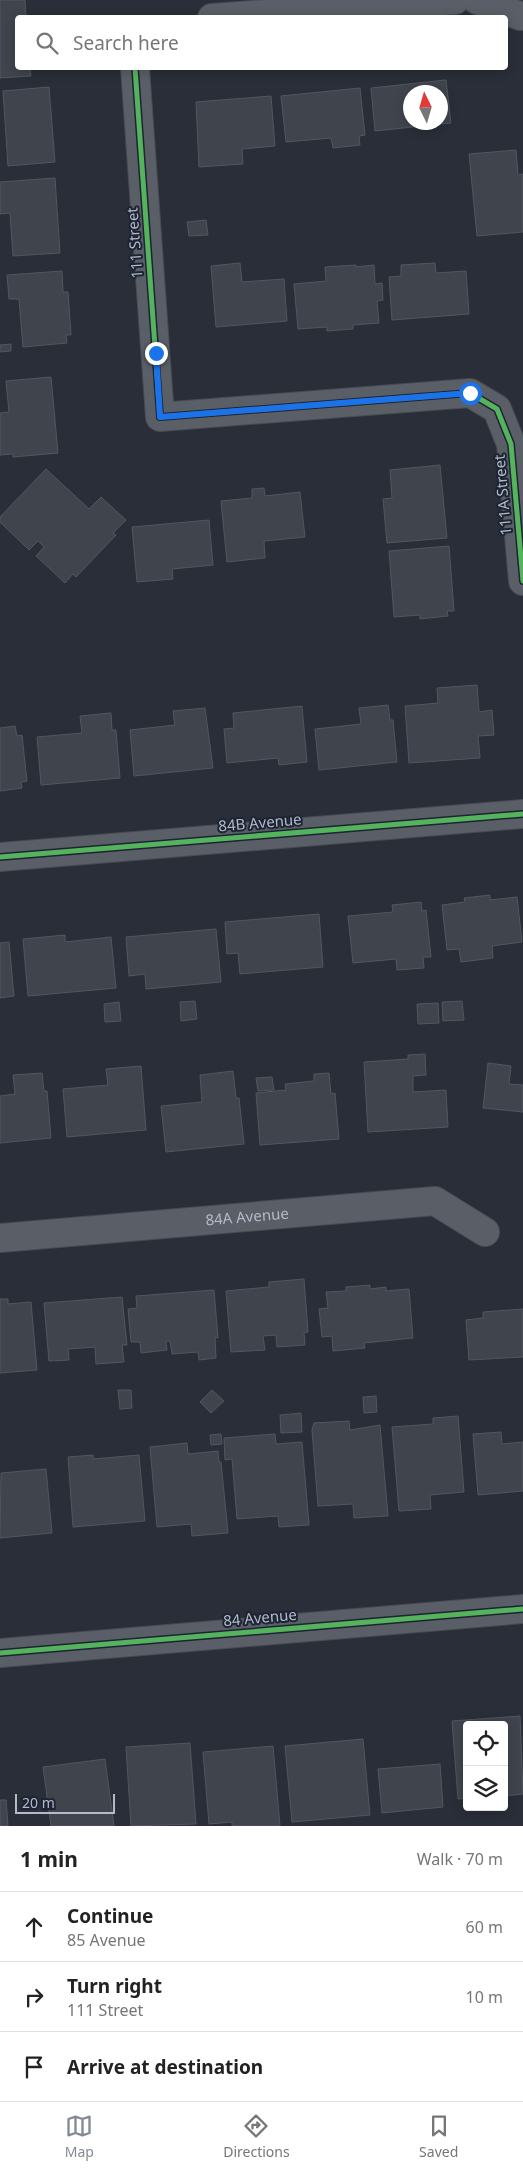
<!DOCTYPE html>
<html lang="en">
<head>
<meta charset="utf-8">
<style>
  :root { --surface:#fff; --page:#f2f2f2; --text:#222; --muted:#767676; --line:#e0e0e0; --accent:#848996 }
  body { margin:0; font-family:"Noto Sans",sans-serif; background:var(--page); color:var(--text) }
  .controls { position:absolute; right:15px; bottom:15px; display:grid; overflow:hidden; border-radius:5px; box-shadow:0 2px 12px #0003 }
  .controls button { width:45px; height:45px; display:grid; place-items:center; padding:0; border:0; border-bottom:1px solid var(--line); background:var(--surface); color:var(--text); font:25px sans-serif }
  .compass { position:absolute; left:403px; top:85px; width:45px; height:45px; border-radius:50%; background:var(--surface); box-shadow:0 2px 12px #0003; rotate:355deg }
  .scale { position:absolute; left:15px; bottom:12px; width:100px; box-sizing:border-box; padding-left:5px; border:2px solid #b4bac9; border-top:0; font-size:14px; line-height:18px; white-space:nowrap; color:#b4bac9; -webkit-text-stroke:4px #1d2433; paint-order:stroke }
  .stop { position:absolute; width:15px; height:15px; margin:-11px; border:4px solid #1a73e8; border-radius:50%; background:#fff }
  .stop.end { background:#1a73e8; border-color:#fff; box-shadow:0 1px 5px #0008 }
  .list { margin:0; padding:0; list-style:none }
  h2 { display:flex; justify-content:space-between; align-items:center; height:65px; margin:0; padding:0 20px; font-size:21px }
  h2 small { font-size:16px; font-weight:400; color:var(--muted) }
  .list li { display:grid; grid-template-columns:32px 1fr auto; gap:15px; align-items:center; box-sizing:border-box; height:70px; padding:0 20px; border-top:1px solid var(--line) }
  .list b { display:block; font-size:19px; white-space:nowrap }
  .list p { margin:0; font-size:16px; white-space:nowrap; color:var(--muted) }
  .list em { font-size:16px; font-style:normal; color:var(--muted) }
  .icon { flex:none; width:28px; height:28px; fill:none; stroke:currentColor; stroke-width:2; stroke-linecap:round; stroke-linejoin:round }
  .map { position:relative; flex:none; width:523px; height:1826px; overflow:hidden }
  .search { position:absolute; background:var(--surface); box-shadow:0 2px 12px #0003; left:15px; right:15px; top:15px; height:55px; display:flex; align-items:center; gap:12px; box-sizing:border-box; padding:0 18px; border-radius:5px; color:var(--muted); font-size:19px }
  .sheet { height:275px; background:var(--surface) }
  nav { display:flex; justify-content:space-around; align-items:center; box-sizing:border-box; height:70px; border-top:1px solid var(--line); background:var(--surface); font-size:14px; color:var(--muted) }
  nav a { display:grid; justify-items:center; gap:2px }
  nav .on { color:var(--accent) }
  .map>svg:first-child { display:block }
  .building { fill:#40444d; stroke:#52565f; fill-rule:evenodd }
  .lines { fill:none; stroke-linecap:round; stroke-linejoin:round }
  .minor-casing { stroke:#484b52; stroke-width:30 }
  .minor { stroke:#5a5e66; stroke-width:28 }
  .cycleway-casing { stroke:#1d2433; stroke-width:8 }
  .cycleway { stroke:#56b35d; stroke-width:5 }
  .route { stroke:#1a73e8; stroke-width:6 }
  .labels { text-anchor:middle; stroke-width:4; stroke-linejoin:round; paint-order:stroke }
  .street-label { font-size:15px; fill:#b4bac9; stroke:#1d2433 }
</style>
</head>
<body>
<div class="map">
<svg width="523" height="1826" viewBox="0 0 523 1826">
  <rect width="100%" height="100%" fill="#2a2e38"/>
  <!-- building -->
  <g class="building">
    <polygon points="0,0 25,0 26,18 18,18 18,68 30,68 31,76 0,78"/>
    <path d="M446,80L451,123L375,131L371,88ZM410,92H440V122H410Z"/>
    <polygon points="49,87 55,162 8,166 3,91"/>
    <polygon points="360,88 365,135 359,136 360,145 333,148 331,138 286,142 281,96"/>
    <polygon points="271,96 275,146 242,149 243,164 199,167 196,102"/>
    <polygon points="516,150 518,175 523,174 523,232 477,236 469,154"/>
    <polygon points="55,178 60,253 13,256 10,213 0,214 0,182"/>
    <polygon points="206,220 208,235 189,236 187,222"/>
    <polygon points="240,263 242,282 284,279 287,321 216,327 211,266"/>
    <polygon points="435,263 436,273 466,271 469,314 392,320 389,277 401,276 401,265"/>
    <polygon points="356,265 356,267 374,265 375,284 382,283 383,300 377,301 379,323 353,325 353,329 327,331 327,327 298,329 294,284 326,281 325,267"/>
    <polygon points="62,271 63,292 68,292 71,335 66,335 67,343 23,347 19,299 9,299 7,275"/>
    <polygon points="11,344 11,351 0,352 0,345"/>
    <polygon points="51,377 58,453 13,457 13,454 0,455 0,413 9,412 6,381"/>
    <polygon points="440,465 447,538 387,543 383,499 392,498 390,470"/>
    <polygon points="46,469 89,509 101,497 126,520 113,533 116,535 76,577 73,574 65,583 36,556 44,547 38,541 29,550 0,522 0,517"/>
    <polygon points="264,488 265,496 300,492 305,537 264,541 265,558 227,562 221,501 252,498 252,489"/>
    <polygon points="209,520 213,565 172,569 173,579 137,582 132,527"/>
    <polygon points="449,546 454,611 447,611 448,616 420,619 420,615 394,617 389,551"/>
    <polygon points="477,685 479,712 492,710 494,735 478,736 480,758 409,763 405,706 438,703 437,688"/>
    <polygon points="388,705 390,720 393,720 397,762 319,770 315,729 361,724 359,708"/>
    <polygon points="302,706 307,762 279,765 278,758 227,763 224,729 234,728 233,713"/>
    <polygon points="205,708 213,768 134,776 130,730 175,725 173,711"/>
    <polygon points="111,713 112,730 116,730 120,778 41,785 37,737 82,733 80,716"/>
    <polygon points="15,726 17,736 22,735 27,781 21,782 22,788 0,791 0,728"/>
    <polygon points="490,895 490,900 517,897 522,942 492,946 493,958 461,962 459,949 447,950 442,905 465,902 464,898"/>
    <polygon points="421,902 422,911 426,910 431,957 423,957 424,968 397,970 396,959 353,963 348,916 393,912 392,905"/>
    <polygon points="319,914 323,967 240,974 238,953 227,954 225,922"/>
    <polygon points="216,929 221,982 146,989 145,974 129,976 126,937"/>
    <polygon points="65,935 65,942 111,937 116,988 28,996 23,939"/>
    <polygon points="9,942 14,996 0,998 0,943"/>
    <polygon points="195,1001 197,1019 181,1021 180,1002"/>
    <polygon points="462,1001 464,1020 443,1021 442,1002"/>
    <polygon points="119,1002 121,1021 105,1022 104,1004"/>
    <polygon points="438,1003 439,1023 418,1024 417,1004"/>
    <polygon points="425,1054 426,1075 413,1076 413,1092 446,1090 448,1127 368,1132 364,1062 408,1059 408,1055"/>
    <polygon points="488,1063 511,1066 509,1084 523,1085 523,1112 483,1108"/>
    <polygon points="141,1066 146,1130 67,1137 63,1089 108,1085 106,1069"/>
    <polygon points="233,1071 236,1098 239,1098 244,1144 166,1152 161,1106 202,1102 200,1075"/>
    <polygon points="42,1073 44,1091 47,1091 51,1138 0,1143 0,1096 15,1094 13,1075"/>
    <polygon points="329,1073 331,1094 335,1093 339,1139 260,1145 256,1093 286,1090 285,1084 314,1081 314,1074"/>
    <polygon points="272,1077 274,1090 258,1091 256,1078"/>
    <polygon points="304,1279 308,1332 304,1333 305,1345 277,1347 276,1335 263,1336 265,1350 231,1352 226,1291 269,1287 269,1282"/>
    <polygon points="370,1285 370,1289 386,1287 386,1291 409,1289 413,1338 364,1343 365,1348 333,1351 332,1336 322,1337 319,1309 328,1308 326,1292 346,1291 346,1287"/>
    <polygon points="214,1290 218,1338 215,1337 216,1358 199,1360 198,1352 172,1354 170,1341 166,1341 167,1350 141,1353 140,1342 131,1342 128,1309 137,1308 136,1296"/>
    <polygon points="122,1297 127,1345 122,1345 124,1362 96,1364 95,1347 68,1349 69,1360 49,1361 44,1303"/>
    <polygon points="0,1299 8,1299 8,1304 31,1302 37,1370 0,1373"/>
    <polygon points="523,1309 523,1357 469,1360 466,1320 483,1318 483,1312"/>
    <polygon points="118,1390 131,1390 132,1408 120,1409"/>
    <polygon points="212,1390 224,1401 211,1413 200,1402"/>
    <polygon points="376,1396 377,1412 364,1413 363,1397"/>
    <polygon points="301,1413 302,1432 281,1433 280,1415"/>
    <polygon points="458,1416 464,1492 430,1495 431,1509 399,1511 392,1427 433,1424 433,1418"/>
    <polygon points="349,1421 350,1430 380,1425 388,1516 354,1518 353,1504 318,1506 312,1430 314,1423"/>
    <polygon points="501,1432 502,1444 523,1442 523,1491 478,1495 473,1434"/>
    <polygon points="221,1434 222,1444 211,1445 210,1435"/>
    <polygon points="275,1434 276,1444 302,1442 309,1525 279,1527 278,1516 237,1519 232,1459 225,1460 224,1438"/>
    <polygon points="187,1443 188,1454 218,1451 219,1462 221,1462 228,1533 192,1536 191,1524 157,1527 150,1447"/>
    <polygon points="93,1455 93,1459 139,1455 145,1521 73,1527 68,1457"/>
    <polygon points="46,1469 52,1533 0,1538 1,1473"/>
    <polygon points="520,1716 523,1794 504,1796 504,1725 467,1725 467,1798 458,1799 452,1721"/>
    <polygon points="363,1739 370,1815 292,1822 285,1746"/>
    <polygon points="190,1743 196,1824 131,1826 126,1747"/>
    <polygon points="273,1746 280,1826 232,1826 232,1822 209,1824 203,1752"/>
    <polygon points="105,1759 114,1826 51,1826 43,1767"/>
    <polygon points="440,1764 443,1807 382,1813 378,1769"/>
    <polygon points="0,1800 6,1800 8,1826 0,1826"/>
  </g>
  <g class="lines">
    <!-- minor casing -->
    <g class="minor-casing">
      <g id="minor">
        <polyline points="477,0 520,16"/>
        <polyline points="212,18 455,0"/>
        <polyline points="135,68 160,417 470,393 497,409 511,444 523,581"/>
        <polyline points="0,857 523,814"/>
        <path id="s1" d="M0,1238L435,1201L485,1232"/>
        <polyline points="0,1653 523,1609"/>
      </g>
    </g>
    <!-- minor -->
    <use href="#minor" class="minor"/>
    <!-- cycleway casing -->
    <g class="cycleway-casing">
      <g id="cycleway">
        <polyline points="135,68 160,417 470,393 497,409 511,444 523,581"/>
        <polyline points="0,857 523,814"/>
        <polyline points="0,1653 523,1609"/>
      </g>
    </g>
    <!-- cycleway -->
    <use href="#cycleway" class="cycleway"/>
  </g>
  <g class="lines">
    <!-- route -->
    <polyline class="route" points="156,353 160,417 470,393"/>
  </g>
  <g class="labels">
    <!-- street labels -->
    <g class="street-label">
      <text transform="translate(135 243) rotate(-94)" y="5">111 Street</text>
      <text transform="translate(503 495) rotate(-95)" y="5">111A Street</text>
      <text transform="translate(260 823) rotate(-5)" y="5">84B Avenue</text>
      <text dy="5" stroke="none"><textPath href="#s1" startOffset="248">84A Avenue</textPath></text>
      <text transform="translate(260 1618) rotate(-5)" y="5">84 Avenue</text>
    </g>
  </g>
</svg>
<div class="controls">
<button><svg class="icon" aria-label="locate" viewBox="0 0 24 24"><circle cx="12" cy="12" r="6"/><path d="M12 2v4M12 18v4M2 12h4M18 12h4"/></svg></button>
<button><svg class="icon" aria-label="layers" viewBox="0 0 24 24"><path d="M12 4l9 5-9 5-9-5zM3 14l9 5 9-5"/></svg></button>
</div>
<svg class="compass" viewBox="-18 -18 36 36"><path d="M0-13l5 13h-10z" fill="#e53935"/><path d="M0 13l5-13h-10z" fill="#767676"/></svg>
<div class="scale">20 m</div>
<div class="stop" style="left:470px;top:393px"></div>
<div class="stop end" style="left:156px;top:353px"></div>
<div class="search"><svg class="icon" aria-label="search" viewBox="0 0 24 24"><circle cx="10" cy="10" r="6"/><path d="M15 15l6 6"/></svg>Search here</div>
</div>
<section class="sheet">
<h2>1 min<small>Walk · 70 m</small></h2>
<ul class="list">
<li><svg class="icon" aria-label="ahead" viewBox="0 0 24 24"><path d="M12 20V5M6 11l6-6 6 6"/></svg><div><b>Continue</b><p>85 Avenue</p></div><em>60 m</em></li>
<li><svg class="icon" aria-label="right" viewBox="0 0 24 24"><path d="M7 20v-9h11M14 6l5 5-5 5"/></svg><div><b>Turn right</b><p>111 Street</p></div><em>10 m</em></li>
<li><svg class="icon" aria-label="arrive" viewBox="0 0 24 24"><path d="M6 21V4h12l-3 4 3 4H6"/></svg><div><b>Arrive at destination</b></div></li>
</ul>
</section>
<nav>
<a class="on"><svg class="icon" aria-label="map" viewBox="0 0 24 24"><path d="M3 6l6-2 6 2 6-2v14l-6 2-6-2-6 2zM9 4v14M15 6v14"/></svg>Map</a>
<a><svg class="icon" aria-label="directions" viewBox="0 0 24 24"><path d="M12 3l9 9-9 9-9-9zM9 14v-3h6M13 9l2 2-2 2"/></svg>Directions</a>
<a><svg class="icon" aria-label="saved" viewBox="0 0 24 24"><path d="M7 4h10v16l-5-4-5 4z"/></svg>Saved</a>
</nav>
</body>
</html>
